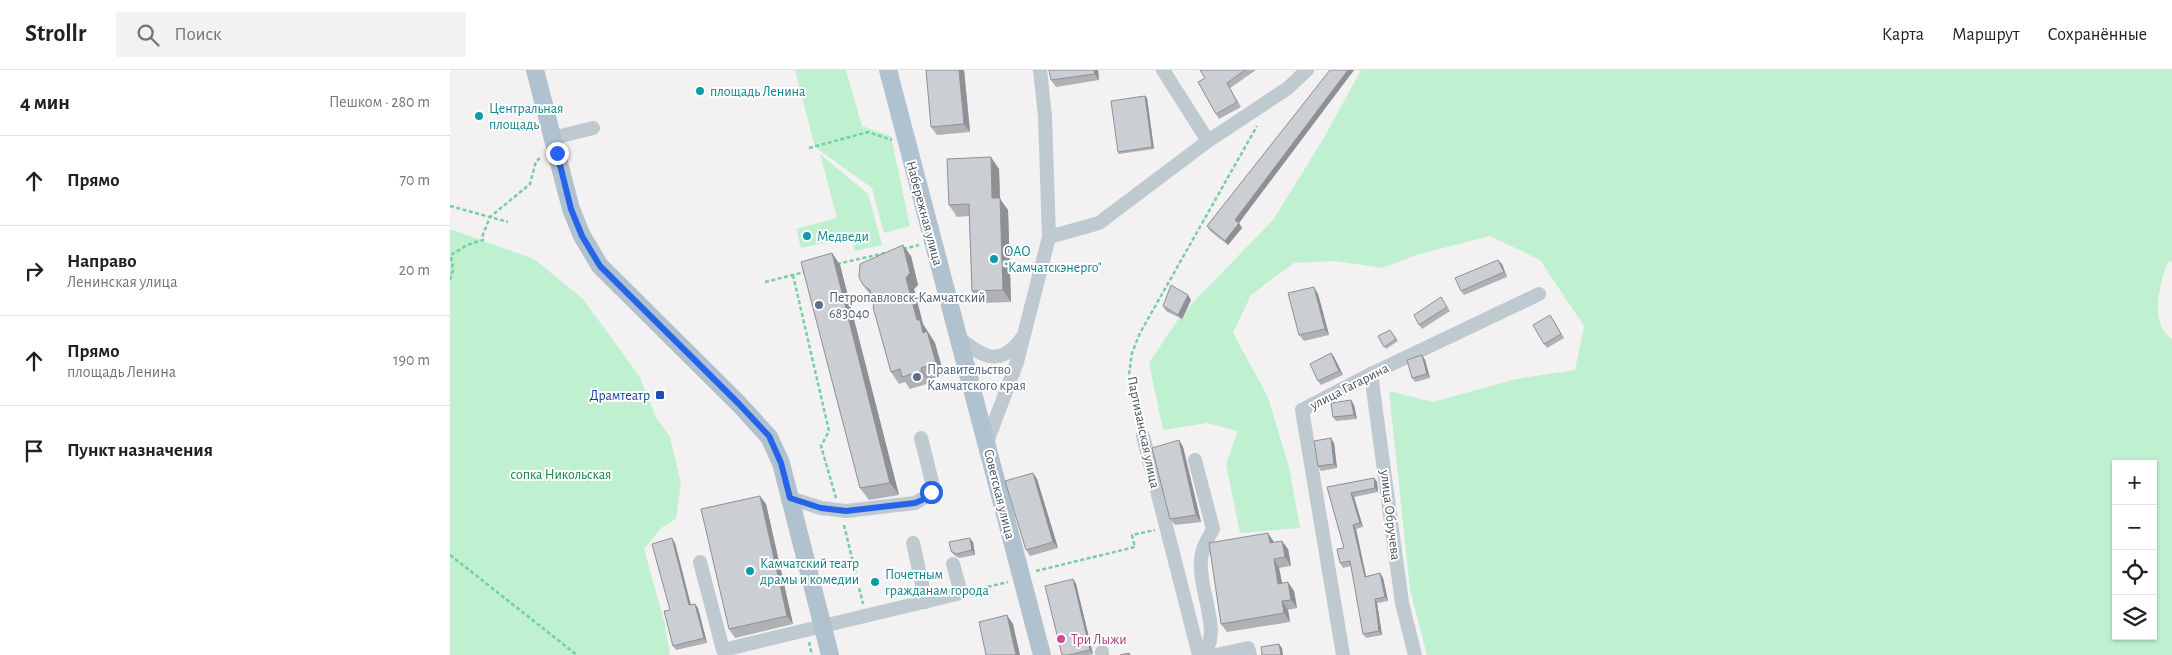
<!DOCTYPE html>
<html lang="ru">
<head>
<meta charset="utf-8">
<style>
  :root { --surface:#fff; --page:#f2f2f2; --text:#202124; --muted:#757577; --line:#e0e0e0 }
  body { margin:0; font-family:"Alegreya Sans",sans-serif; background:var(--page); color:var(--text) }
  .controls { position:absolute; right:15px; bottom:15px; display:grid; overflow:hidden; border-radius:0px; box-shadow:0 1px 4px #0004 }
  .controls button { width:45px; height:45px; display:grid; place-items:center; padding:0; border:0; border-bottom:1px solid var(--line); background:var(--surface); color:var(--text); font:25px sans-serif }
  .stop { position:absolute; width:15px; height:15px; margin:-11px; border:4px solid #2563eb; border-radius:50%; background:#fff }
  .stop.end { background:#2563eb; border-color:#fff; box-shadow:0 1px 5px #0008 }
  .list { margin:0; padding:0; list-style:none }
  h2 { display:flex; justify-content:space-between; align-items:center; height:65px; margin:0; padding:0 20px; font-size:21px }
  h2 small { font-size:16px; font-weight:400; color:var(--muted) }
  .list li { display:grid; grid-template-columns:32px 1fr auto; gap:15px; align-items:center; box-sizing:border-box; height:90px; padding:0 20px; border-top:1px solid var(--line) }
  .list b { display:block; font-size:19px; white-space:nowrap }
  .list p { margin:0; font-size:16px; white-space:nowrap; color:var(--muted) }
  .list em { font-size:16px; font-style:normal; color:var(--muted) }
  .icon { flex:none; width:28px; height:28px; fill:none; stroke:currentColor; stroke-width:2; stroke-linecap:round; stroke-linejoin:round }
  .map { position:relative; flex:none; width:1722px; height:585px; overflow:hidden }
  header { display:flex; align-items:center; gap:30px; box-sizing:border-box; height:70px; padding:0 25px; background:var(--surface); border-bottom:1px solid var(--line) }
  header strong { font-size:24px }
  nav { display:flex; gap:28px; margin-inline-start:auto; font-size:18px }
  .search { width:350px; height:45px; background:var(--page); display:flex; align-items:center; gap:12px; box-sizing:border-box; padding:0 18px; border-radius:0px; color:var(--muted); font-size:19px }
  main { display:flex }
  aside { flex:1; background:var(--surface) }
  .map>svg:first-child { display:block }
  .green { fill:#bff1d0; fill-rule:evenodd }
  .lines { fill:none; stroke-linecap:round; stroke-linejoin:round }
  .path { stroke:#75d09f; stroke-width:2.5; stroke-dasharray:4 2.5; stroke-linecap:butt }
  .minor { stroke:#bec9d0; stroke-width:14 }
  .major { stroke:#b0c2d0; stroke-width:18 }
  .wall { fill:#afb1b5 }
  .shaded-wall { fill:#8e9094 }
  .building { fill:#cbced3; stroke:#8e9094 }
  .route { stroke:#2563eb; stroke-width:6 }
  .culture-dot { fill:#0f9aa8; stroke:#fff; stroke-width:2 }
  .service-dot { fill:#5c6f8a; stroke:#fff; stroke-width:2 }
  .transit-dot { fill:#1a4fb4; stroke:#fff; stroke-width:2 }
  .hotel-dot { fill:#d1479c; stroke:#fff; stroke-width:2 }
  .labels { text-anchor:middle; stroke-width:4; stroke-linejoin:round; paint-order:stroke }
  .culture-label { font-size:14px; fill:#0d838f; stroke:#fff; text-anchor:start }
  .street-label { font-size:14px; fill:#48555f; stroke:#fff }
  .service-label { font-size:14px; fill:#4e5e75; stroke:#fff; text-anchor:start }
  .transit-label { font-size:14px; fill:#164399; stroke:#fff; text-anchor:end }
  .park-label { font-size:14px; fill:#158447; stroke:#fff }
  .hotel-label { font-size:14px; fill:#b23c85; stroke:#fff; text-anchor:start }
</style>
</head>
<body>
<header>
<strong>Strollr</strong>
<div class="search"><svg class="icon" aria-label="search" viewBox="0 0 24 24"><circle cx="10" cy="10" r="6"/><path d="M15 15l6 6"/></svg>Поиск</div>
<nav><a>Карта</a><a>Маршрут</a><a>Сохранённые</a></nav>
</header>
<main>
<aside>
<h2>4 мин<small>Пешком · 280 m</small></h2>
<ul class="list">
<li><svg class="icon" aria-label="ahead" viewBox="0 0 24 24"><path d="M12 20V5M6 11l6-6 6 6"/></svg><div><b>Прямо</b></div><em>70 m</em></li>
<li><svg class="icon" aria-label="right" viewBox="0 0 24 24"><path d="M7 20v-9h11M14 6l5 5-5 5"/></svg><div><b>Направо</b><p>Ленинская улица</p></div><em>20 m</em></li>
<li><svg class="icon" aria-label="ahead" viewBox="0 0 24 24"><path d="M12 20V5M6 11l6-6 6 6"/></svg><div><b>Прямо</b><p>площадь Ленина</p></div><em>190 m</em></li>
<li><svg class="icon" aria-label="arrive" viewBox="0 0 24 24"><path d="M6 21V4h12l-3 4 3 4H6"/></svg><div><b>Пункт назначения</b></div></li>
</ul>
</aside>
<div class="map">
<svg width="1722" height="585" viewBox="0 0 1722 585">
  <rect width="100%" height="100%" fill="#f3f1f1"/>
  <!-- green -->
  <g class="green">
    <polygon points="345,0 396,0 412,56 441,66 460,156 434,163 422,118 365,77"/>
    <path d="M911,0H1722V191L1717,193C1710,216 1698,253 1722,269V585H977L960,519L939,321L983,332L1066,309L1125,300L1134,256L1090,190L1040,166L966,185L932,198L885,191L844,193L801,225L783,263L818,327L839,397L850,458L790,463L776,394L788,361L757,353L713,360L699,293L731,245L823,150L875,66ZM1666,394H1703V566H1666Z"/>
    <polygon points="370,84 418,124 432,175 405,181 400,167 351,178 346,159 387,148"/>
    <polygon points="0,159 84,189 133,229 190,307 206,347 220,367 231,413 226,449 211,458 194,479 214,551 220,585 0,585"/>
  </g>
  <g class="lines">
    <!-- path -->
    <g class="path">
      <polyline points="359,78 418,62 442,70"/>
      <polyline points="0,136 58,152"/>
      <polyline points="453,179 469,175"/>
      <polyline points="387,194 435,183"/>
      <polyline points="343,205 379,361 371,376 386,428"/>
      <polyline points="0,210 3,200 1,185 17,175 33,170 32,167 40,147 80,114 86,91 92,87"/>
      <polyline points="315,212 355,202"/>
      <polyline points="691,355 679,304 682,283 690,263 807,56"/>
      <polyline points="394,455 413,534"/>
      <polyline points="0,485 127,585"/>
      <polyline points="586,501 685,477 682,465 705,460"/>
      <polyline points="525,520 558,512"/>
      <polyline points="359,572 362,585"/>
    </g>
    <!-- minor -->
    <g class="minor">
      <polyline points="713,0 758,71"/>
      <polyline points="103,68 143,58"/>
      <polyline points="599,167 649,153 758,71 838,18 857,0"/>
      <path d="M509,268C533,287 550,298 572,268"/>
      <polyline points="921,304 952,533 965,585"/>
      <polyline points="693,366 749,585"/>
      <polyline points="537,372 567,292 599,167 595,46 590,0"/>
      <path d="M745,390L763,459C758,469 751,479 751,491C748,520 773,562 753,585"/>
      <polyline points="340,428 371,438 396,441 465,433 477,426 483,416 471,368"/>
      <polyline points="463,473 476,532"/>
      <polyline points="250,492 273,580 511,523 503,494"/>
      <polyline points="652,582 652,585"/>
      <polyline points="766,585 798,578 800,585"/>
      <polyline points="893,585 852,340 921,304 1089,224"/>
    </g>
    <!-- major -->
    <g class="major">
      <polyline points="85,0 121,139 132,166 150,196 289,334 319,367 331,393 380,585"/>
      <polyline points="438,0 592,585"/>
    </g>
  </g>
  <!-- wall -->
  <g class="wall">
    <polygon points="514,0 520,62 487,65 481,57"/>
    <polygon points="648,0 649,10 606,17 601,10"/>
    <polygon points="750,0 806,0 780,18 791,37 769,49 766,44 755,8"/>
    <polygon points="880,0 904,0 789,153 792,158 778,175 760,161 757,156"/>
    <polygon points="695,26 697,28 704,79 669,84 668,82"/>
    <polygon points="549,99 550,129 558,140 561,232 530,233 522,221 519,146 507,147 499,135"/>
    <polygon points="382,183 390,195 449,425 419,430 410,418"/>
    <polygon points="461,186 468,215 464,219 473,254 485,273 494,305 479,310 480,313 460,319 455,312 449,314 441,302 422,227 413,215"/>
    <polygon points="1052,194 1057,207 1014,225 1011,221"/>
    <polygon points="868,224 879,265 854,271 849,265"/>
    <polygon points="738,225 741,230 732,249 716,241 713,236"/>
    <polygon points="991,227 1000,241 972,259 969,255"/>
    <polygon points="1103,249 1114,268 1097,278 1094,274"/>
    <polygon points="940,260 948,271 936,279 928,266"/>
    <polygon points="881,283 884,287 893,305 871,315 868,311"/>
    <polygon points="972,285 975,290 980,308 965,312 962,308"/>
    <polygon points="901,330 904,335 907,349 886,351 883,347"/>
    <polygon points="729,370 733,377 751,452 725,455 720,449"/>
    <polygon points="884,373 887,398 871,401 868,396"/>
    <polygon points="583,403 587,409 608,478 580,486 576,480"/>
    <polygon points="924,408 927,412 928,422 904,427 913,457 906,459 916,506 930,503 933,508 938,531 927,533 932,565 916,568 913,564 901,496 893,498 890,493 894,478 877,417"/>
    <polygon points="316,434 343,554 285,568 279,559"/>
    <polygon points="523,472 525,485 509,488 504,485 501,481"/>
    <polygon points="824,472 838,479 841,496 829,498 832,513 844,521 847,538 838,540 840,552 777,562 771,554"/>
    <polygon points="225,473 241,535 245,534 248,538 257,573 226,580 223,576 220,540"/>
    <polygon points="623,509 626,514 643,584 639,585 612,585"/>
  </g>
  <!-- shaded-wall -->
  <g class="shaded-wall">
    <polygon points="509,0 514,0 520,62 514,54"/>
    <polygon points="644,0 648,0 649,10 645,4"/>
    <polygon points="898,0 904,0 788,154 785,150"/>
    <polygon points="695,26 697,28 704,79 702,77"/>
    <polygon points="541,87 549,99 550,129 558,140 561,232 553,220 542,128"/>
    <polygon points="789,153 792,158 778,175 775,171"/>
    <polygon points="453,175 461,186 468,215 464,219 473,254 485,273 494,305 486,293 467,250 456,208"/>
    <polygon points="382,183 390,195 449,425 440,413"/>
    <polygon points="1048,190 1052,194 1057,207 1054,202"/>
    <polygon points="864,217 868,224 879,265 875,259"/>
    <polygon points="738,225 741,230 732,249 728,245"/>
    <polygon points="881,283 884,287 893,305 889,301"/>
    <polygon points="972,285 975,290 980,308 977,304"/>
    <polygon points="471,298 479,310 480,313 472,301"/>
    <polygon points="901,330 904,335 907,349 904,345"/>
    <polygon points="881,368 884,373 887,398 884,394"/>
    <polygon points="729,370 733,377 751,452 746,445"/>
    <polygon points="583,403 587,409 608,478 603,472"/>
    <polygon points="924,408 927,412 928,422 925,418"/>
    <polygon points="901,423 904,427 913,457 910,453"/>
    <polygon points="310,426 316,434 343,554 337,546"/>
    <polygon points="903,455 906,459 917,511 915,507"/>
    <polygon points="818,463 824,472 820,473"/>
    <polygon points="222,468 225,473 242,540 239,535"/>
    <polygon points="520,468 523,472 525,485 522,480"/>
    <polygon points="832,471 838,479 841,496 835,487"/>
    <polygon points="824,489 829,498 834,522 828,514"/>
    <polygon points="930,503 933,508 938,531 935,527"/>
    <polygon points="623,509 626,514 643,584 640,580"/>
    <polygon points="838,512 844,521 847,538 841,530"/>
    <polygon points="925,529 927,533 932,565 929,561"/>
    <polygon points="832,531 838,540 840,552 834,543"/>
    <polygon points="245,534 248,538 257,573 254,568"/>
    <polygon points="557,545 563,554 570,585 566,585"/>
    <polygon points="829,574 832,578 833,585 831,585"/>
  </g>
  <!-- building -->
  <g class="building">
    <polygon points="476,0 509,0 514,54 481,57"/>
    <polygon points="599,0 644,0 645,4 601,10"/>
    <polygon points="750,0 795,0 777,13 787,32 766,44 748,12 755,8"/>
    <polygon points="880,0 898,0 785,150 789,153 775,171 757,156"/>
    <polygon points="695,26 702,77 668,82 661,31"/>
    <polygon points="541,87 542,128 550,128 553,220 522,221 519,134 499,135 497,89"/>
    <polygon points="453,175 460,203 456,208 467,250 470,250 473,263 477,261 486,293 471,298 472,301 452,307 450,299 441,302 423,237 424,237 420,220 413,215 409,207 410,194"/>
    <polygon points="382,183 440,413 410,418 351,192"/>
    <polygon points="1048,190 1054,202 1011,221 1005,208"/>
    <polygon points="721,215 738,225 728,245 713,236"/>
    <polygon points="864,217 875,259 849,265 838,223"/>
    <polygon points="991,227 997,237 969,255 964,245"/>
    <polygon points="1100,245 1111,264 1094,274 1083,255"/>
    <polygon points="940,260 946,269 934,277 928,266"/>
    <polygon points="881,283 889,301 868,311 860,294"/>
    <polygon points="972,285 977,304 962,308 957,290"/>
    <polygon points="901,330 904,345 883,347 881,333"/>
    <polygon points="881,368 884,394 868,396 864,371"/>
    <polygon points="729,370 746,445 720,449 702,378"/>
    <polygon points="583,403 603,472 576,480 555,411"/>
    <polygon points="924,408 925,418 901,423 910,453 903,455 915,507 930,503 935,527 925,529 929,561 913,564 900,491 890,493 887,479 894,478 877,417"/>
    <polygon points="310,426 337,546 279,559 251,439"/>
    <polygon points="818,463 820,473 832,471 835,487 824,489 828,514 838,512 841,530 832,531 834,543 771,554 759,473"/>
    <polygon points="222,468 239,535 245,534 254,568 223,576 214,541 220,540 202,474"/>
    <polygon points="520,468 522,480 506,484 501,481 499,472"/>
    <polygon points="623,509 640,580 618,585 612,585 595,516"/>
    <polygon points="557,545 566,585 536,585 529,552"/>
    <polygon points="829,574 831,585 812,585 811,577"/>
    <polygon points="679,583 680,585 670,585"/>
  </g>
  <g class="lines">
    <!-- route -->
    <polyline class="route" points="107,83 121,139 132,166 150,196 289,334 319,366 331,393 340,428 371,438 396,441 465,433 472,430 481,422"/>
  </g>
  <!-- markers -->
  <g class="culture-dot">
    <circle cx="250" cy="21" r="5"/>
    <circle cx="29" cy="46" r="5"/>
    <circle cx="357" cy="166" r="5"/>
    <circle cx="544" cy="189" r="5"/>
    <circle cx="300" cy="501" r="5"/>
    <circle cx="425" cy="512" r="5"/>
  </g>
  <g class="service-dot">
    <circle cx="369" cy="235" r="5"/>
    <circle cx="467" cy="307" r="5"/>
  </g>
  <rect class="transit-dot" x="205" y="320" width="10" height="10" rx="2.5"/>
  <circle class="hotel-dot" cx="611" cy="569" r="5"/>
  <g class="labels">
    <!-- culture labels -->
    <g class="culture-label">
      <text x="260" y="26">площадь Ленина</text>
      <text x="39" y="43">Центральная<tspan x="39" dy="16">площадь</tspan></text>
      <text x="367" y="171">Медведи</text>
      <text x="554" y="186">ОАО<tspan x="554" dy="16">"Камчатскэнерго"</tspan></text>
      <text x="310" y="498">Камчатский театр<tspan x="310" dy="16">драмы и комедии</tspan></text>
      <text x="435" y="509">Почетным<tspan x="435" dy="16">гражданам города</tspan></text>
    </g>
    <!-- street labels -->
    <g class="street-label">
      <text transform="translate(475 143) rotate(75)" y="5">Набережная улица</text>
      <text transform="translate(899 316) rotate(-27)" y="5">улица Гагарина</text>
      <text transform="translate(694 362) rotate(78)" y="5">Партизанская улица</text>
      <text transform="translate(550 424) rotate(76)" y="5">Советская улица</text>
      <text transform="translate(941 445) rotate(83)" y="5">улица Обручева</text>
    </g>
    <!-- service labels -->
    <g class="service-label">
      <text x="379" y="232">Петропавловск-Камчатский<tspan x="379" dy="16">683040</tspan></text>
      <text x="477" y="304">Правительство<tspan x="477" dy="16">Камчатского края</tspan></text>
    </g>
    <!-- transit labels -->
    <g class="transit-label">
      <text x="200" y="330">Драмтеатр</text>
    </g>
    <!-- park labels -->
    <g class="park-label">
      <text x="111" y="409">сопка Никольская</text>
    </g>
    <!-- hotel labels -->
    <g class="hotel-label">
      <text x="621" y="574">Три Лыжи</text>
    </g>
  </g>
</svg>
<div class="controls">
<button>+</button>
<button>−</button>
<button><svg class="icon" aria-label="locate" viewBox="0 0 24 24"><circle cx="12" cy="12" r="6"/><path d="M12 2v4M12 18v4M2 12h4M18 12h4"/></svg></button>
<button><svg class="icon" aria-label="layers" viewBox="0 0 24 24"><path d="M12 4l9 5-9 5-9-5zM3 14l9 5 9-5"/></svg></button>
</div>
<div class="stop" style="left:481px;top:422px"></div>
<div class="stop end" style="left:107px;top:83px"></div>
</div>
</main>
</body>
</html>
